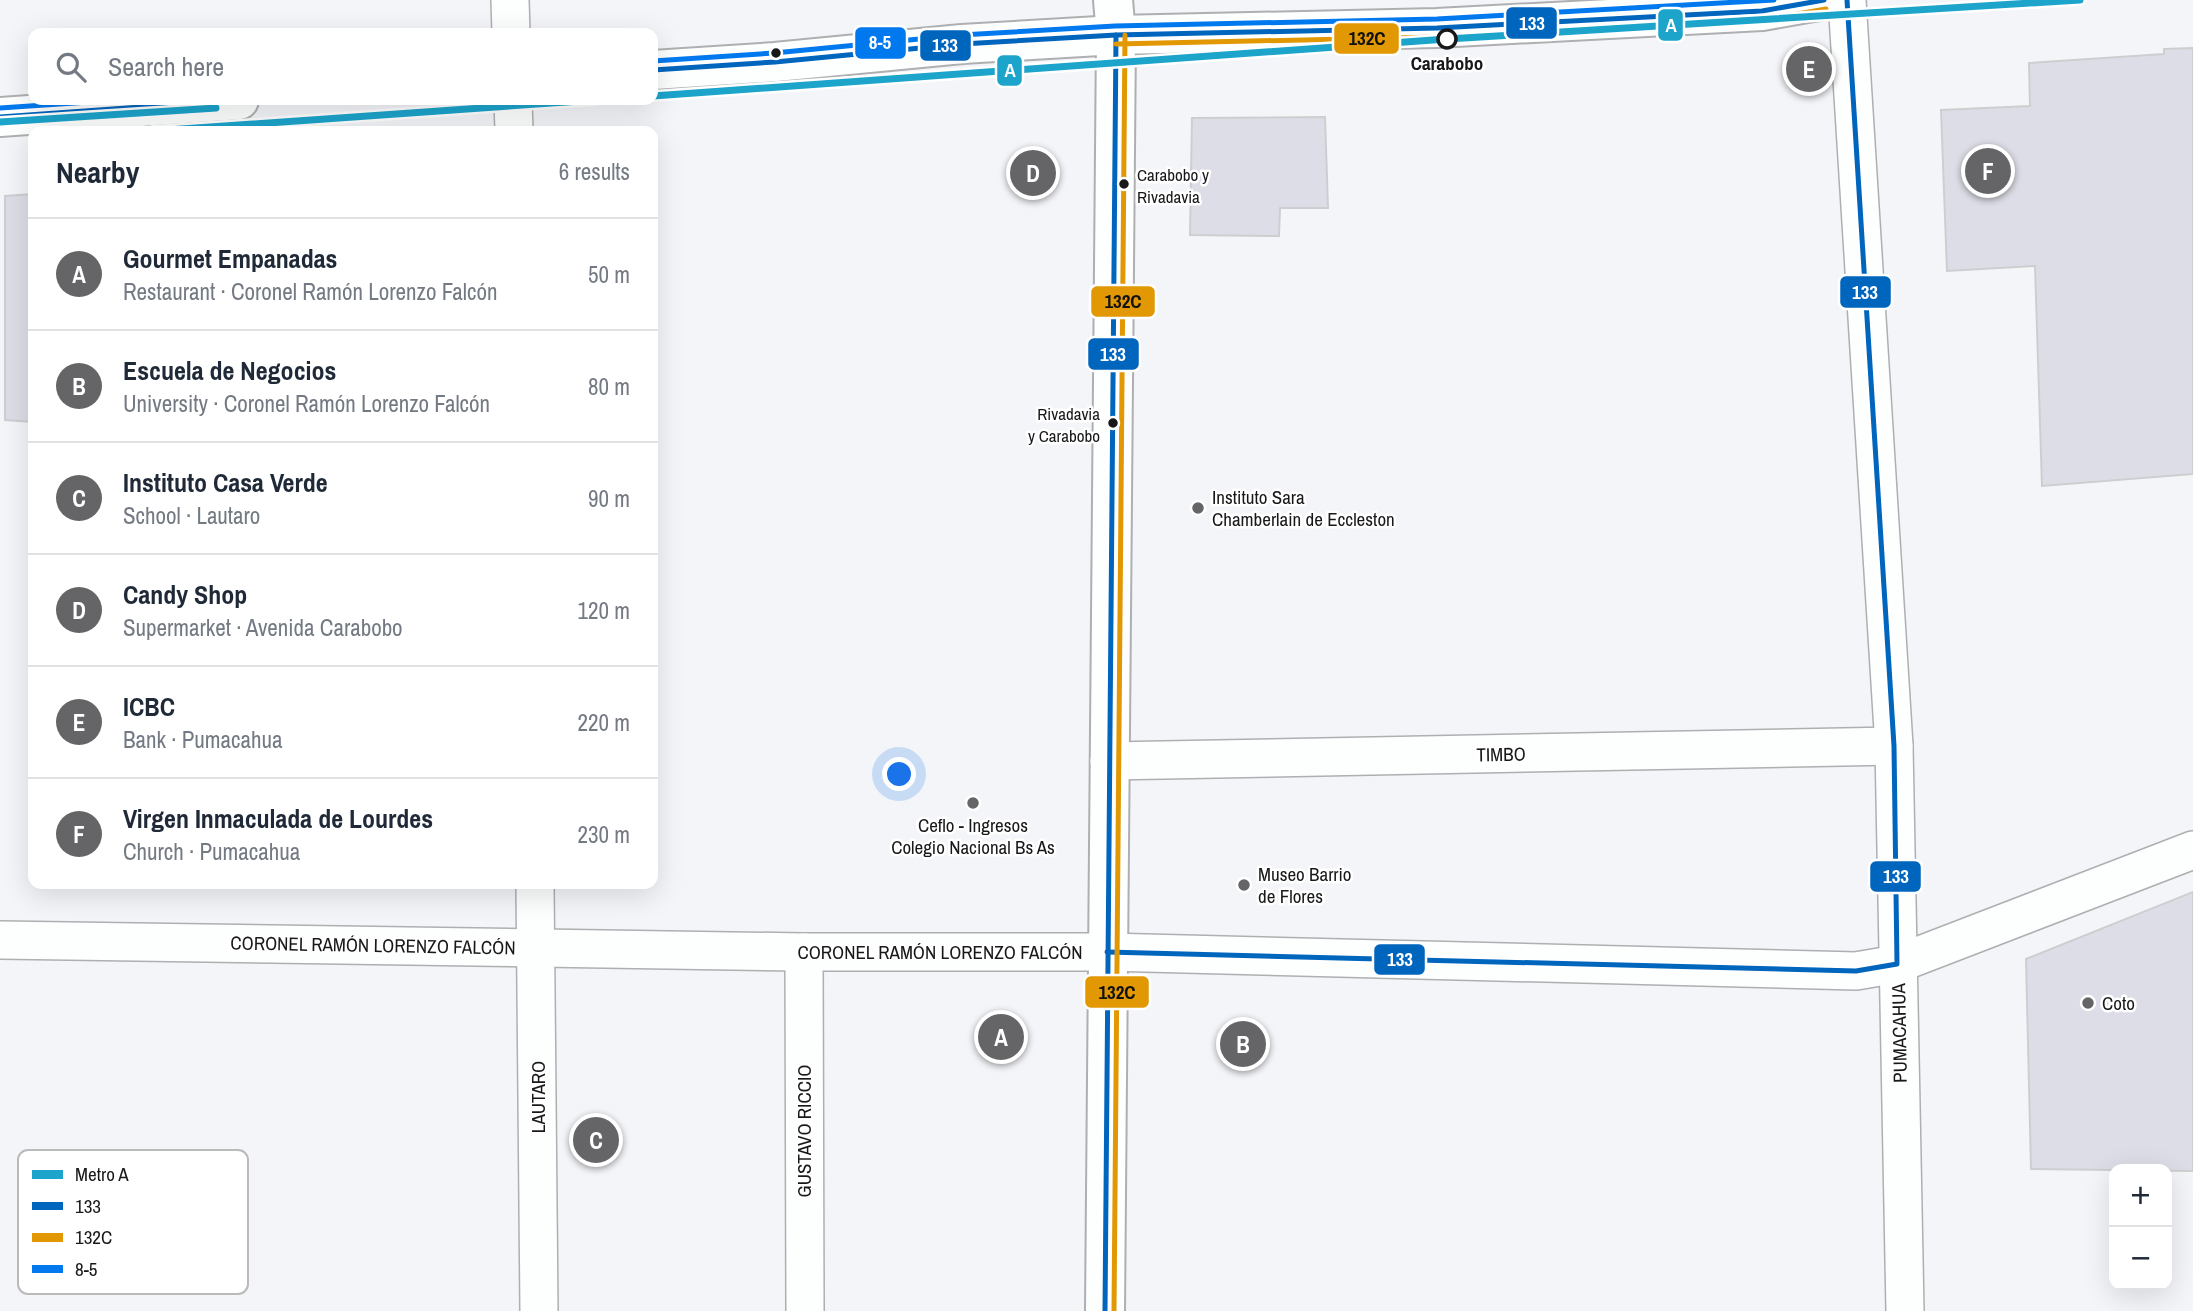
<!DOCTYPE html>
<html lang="en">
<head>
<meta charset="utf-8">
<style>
  :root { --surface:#fff; --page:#f6f6f7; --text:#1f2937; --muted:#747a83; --line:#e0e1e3; --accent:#656568 }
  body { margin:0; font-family:"Archivo Narrow",sans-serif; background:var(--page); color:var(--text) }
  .controls { position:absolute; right:21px; bottom:21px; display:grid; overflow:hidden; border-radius:14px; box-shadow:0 7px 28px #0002 }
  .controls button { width:63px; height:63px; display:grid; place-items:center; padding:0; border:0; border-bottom:2px solid var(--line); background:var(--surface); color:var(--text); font:35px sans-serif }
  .you { position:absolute; left:900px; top:775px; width:24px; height:24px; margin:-18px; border:5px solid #fff; border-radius:50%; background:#1a73e8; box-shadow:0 0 0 10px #1a73e833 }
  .badge { display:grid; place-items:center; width:46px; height:46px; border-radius:50%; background:var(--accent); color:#fff; font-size:23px; font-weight:700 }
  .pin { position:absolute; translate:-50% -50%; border:4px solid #fff; box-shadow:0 2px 7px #0006 }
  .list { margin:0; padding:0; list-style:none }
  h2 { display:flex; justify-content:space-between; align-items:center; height:91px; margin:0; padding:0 28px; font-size:30px }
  h2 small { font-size:23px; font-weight:400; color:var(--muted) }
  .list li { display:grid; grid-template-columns:46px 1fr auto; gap:21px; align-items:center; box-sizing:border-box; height:112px; padding:0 28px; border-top:2px solid var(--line) }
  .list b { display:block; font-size:26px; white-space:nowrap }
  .list p { margin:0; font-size:23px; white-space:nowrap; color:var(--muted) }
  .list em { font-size:23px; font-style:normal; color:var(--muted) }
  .icon { flex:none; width:38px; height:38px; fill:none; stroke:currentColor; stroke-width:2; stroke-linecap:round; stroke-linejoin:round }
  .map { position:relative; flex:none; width:2193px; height:1311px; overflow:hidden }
  .search { position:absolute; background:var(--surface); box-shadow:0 7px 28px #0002; left:28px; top:28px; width:630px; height:77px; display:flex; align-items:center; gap:18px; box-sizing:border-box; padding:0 24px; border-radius:14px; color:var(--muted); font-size:26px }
  .panel { position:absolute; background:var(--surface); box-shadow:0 7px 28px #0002; left:28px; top:126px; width:630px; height:763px; border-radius:14px }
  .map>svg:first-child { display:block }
  .building { fill:#dddde7; stroke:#ceced1; stroke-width:2 }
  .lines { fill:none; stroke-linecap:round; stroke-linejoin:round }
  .street-casing { stroke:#afafb2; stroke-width:40 }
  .secondary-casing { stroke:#afafb2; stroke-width:42 }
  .primary-casing { stroke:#afafb2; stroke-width:42 }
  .street { stroke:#fdfefe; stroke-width:37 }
  .secondary { stroke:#fdfefe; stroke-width:38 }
  .primary { stroke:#fdfefe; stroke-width:38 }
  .bus-1-casing { stroke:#fff; stroke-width:10 }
  .bus-2-casing { stroke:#fff; stroke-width:10 }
  .bus-3-casing { stroke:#fff; stroke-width:10 }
  .bus-1 { stroke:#0065bd; stroke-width:5 }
  .bus-2 { stroke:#e19803; stroke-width:5 }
  .bus-3 { stroke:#0079ef; stroke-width:5 }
  .metro-1-casing { stroke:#fff; stroke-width:12 }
  .metro-1 { stroke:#1ca4cb; stroke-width:7 }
  .stop-dot { fill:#fff; stroke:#18181a; stroke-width:3.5 }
  .bus-dot { fill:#18181a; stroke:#fff; stroke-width:2.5 }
  .poi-dot { fill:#656568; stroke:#fff; stroke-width:2.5 }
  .labels { text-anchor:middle; stroke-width:5; stroke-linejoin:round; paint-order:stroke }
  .bus-label { font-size:17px; fill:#18181a; stroke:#fff; text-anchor:start }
  .stop-label { font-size:19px; font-weight:bold; fill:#18181a; stroke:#fff }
  .poi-label { font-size:19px; fill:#18181a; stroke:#fff; text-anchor:start }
  .street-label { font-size:19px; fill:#18181a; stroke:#fff }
  .key { fill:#fff; stroke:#bababa; stroke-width:2 }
  .key-label { font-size:19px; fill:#18181a }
  .line-badge { stroke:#fff; stroke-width:2.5 }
  .badge-label { font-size:19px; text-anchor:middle; font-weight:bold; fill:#fff }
  .pale-badge-label { font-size:19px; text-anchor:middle; font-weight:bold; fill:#111 }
</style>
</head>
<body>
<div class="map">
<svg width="2193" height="1311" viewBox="0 0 2193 1311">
  <rect width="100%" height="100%" fill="#f4f5f9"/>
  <!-- building -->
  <g class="building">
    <polygon points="2193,48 2193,474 2042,486 2035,266 1947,271 1941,110 2030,106 2029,63 2164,54 2164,49"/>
    <polygon points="1325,117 1328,208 1280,208 1279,236 1190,235 1192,118"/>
    <polygon points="33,194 33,422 5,420 5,196"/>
    <polygon points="2193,892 2193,1171 2031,1169 2026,959"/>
  </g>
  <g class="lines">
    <!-- street casing -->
    <g class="street-casing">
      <g id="street">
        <polyline points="510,0 511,33"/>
        <polyline points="1847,0 1894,746 1905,1311"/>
        <polyline points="513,100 514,131"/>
        <polyline points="1109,761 1894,746"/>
        <polyline points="535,884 539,1311"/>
        <polyline points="0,940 804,952 1107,952 1856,971 1897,964 2193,850"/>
        <polyline points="804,952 805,1311"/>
      </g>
    </g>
    <!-- secondary casing -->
    <g class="secondary-casing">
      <polyline id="secondary" points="1105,1311 1116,35 1113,0"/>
    </g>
    <!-- primary casing -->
    <g class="primary-casing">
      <g id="primary">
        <polyline points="653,70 775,62 962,44 1116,35 1437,28 1762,11 1824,0"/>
        <polyline points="0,117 239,100"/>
      </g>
    </g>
    <!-- street -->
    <use href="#street" class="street"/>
    <!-- secondary -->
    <use href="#secondary" class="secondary"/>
    <!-- primary -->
    <use href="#primary" class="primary"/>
    <!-- bus-1 casing -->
    <g class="bus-1-casing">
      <g id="bus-1">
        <polyline points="653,70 775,62 962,44 1116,35 1437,28 1762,11 1824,0"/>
        <polyline points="0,117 239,100"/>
        <polyline points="1107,952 1856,971 1897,964 1894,746 1847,0"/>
        <polyline points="1105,1311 1116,35"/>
      </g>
    </g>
    <!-- bus-2 casing -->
    <g class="bus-2-casing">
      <g id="bus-2">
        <polyline points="1116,44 1437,37 1762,20 1826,9"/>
        <polyline points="1114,1311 1125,35"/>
      </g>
    </g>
    <!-- bus-3 casing -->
    <g class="bus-3-casing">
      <g id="bus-3">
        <polyline points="653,61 774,53 961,35 1115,26 1437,19 1774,0"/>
        <polyline points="0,108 119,100"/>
      </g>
    </g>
    <!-- bus-1 -->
    <use href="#bus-1" class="bus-1"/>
    <!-- bus-2 -->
    <use href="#bus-2" class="bus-2"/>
    <!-- bus-3 -->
    <use href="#bus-3" class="bus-3"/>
    <!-- metro-1 casing -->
    <g class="metro-1-casing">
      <g id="metro-1">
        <polyline points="653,96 1447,39 2080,0"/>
        <polyline points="0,122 216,108"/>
        <polyline points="153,131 595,100"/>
      </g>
    </g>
    <!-- metro-1 -->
    <use href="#metro-1" class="metro-1"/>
  </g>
  <!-- markers -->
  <circle class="stop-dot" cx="1447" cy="39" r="9"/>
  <g class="bus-dot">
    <circle cx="776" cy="53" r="6"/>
    <circle cx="1124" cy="184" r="6"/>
    <circle cx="1113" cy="423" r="6"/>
  </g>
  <g class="poi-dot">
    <circle cx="1198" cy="508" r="7"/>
    <circle cx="973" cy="803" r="7"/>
    <circle cx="1244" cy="885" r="7"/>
    <circle cx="2088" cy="1003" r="7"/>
  </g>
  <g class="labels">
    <!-- bus labels -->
    <g class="bus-label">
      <text x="1137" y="181">Carabobo y<tspan x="1137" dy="22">Rivadavia</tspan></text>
      <text x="1100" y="420" text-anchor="end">Rivadavia<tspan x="1100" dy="22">y Carabobo</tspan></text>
    </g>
    <!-- stop labels -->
    <g class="stop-label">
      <text x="1447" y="70">Carabobo</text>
    </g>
    <!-- poi labels -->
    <g class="poi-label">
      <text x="1212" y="504">Instituto Sara<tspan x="1212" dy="22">Chamberlain de Eccleston</tspan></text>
      <text x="973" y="832" text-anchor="middle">Ceflo - Ingresos<tspan x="973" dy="22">Colegio Nacional Bs As</tspan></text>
      <text x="1258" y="881">Museo Barrio<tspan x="1258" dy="22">de Flores</tspan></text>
      <text x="2102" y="1010">Coto</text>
    </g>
    <!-- street labels -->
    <g class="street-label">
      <text transform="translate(1501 754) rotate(-1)" y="7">TIMBO</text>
      <text transform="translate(373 945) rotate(1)" y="7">CORONEL RAMÓN LORENZO FALCÓN</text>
      <text x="940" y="959">CORONEL RAMÓN LORENZO FALCÓN</text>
      <text transform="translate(1899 1033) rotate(-91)" y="7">PUMACAHUA</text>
      <text transform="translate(538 1097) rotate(-90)" y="7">LAUTARO</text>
      <text transform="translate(804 1131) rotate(-90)" y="7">GUSTAVO RICCIO</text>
    </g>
  </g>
  <!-- legend -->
  <rect x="18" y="1150" width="230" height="144" rx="10" class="key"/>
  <rect x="32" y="1170" width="31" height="9" fill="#1ca4cb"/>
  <rect x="32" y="1202" width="31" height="8" fill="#0065bd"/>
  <rect x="32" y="1233" width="31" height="9" fill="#e19803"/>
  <rect x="32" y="1265" width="31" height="8" fill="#0079ef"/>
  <g class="key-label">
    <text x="75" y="1181">Metro A</text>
    <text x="75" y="1213">133</text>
    <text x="75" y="1244">132C</text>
    <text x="75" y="1276">8-5</text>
  </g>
  <g class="line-badge">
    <rect x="1505" y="6" width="53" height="34" rx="7" fill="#0065bd"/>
    <rect x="1657" y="8" width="27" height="34" rx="7" fill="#1ca4cb"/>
    <rect x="1333" y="22" width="67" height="33" rx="7" fill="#e19803"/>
    <rect x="854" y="26" width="53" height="34" rx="7" fill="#0079ef"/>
    <rect x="919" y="29" width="53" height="33" rx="7" fill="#0065bd"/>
    <rect x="996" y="54" width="27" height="33" rx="7" fill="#1ca4cb"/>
    <rect x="1839" y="275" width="53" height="34" rx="7" fill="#0065bd"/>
    <rect x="1090" y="285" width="66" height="33" rx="7" fill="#e19803"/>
    <rect x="1087" y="337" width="53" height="34" rx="7" fill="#0065bd"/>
    <rect x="1869" y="860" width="53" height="33" rx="7" fill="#0065bd"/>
    <rect x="1373" y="943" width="53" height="33" rx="7" fill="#0065bd"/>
    <rect x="1084" y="975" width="66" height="34" rx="7" fill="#e19803"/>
  </g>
  <g class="badge-label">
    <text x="1532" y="30">133</text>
    <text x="1671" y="32">A</text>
    <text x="880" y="49">8-5</text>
    <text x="945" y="52">133</text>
    <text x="1010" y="77">A</text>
    <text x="1865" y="299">133</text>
    <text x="1113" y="361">133</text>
    <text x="1896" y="883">133</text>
    <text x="1400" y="966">133</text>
  </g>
  <g class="pale-badge-label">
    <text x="1367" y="45">132C</text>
    <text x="1123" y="308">132C</text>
    <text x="1117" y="999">132C</text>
  </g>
</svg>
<div class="controls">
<button>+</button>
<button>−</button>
</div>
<div class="you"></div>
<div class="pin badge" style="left:1001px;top:1037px">A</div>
<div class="pin badge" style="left:1243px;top:1044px">B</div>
<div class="pin badge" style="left:596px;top:1140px">C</div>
<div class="pin badge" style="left:1033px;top:173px">D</div>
<div class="pin badge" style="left:1809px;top:69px">E</div>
<div class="pin badge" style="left:1988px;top:171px">F</div>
<div class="search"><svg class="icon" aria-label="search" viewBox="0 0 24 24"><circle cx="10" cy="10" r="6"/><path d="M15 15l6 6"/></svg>Search here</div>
<section class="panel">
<h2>Nearby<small>6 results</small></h2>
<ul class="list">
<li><span class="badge">A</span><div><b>Gourmet Empanadas</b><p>Restaurant · Coronel Ramón Lorenzo Falcón</p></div><em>50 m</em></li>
<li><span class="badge">B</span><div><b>Escuela de Negocios</b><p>University · Coronel Ramón Lorenzo Falcón</p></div><em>80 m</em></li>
<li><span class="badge">C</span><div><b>Instituto Casa Verde</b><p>School · Lautaro</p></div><em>90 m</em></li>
<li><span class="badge">D</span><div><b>Candy Shop</b><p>Supermarket · Avenida Carabobo</p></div><em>120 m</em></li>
<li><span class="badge">E</span><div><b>ICBC</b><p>Bank · Pumacahua</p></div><em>220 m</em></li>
<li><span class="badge">F</span><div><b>Virgen Inmaculada de Lourdes</b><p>Church · Pumacahua</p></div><em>230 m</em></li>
</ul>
</section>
</div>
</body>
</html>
